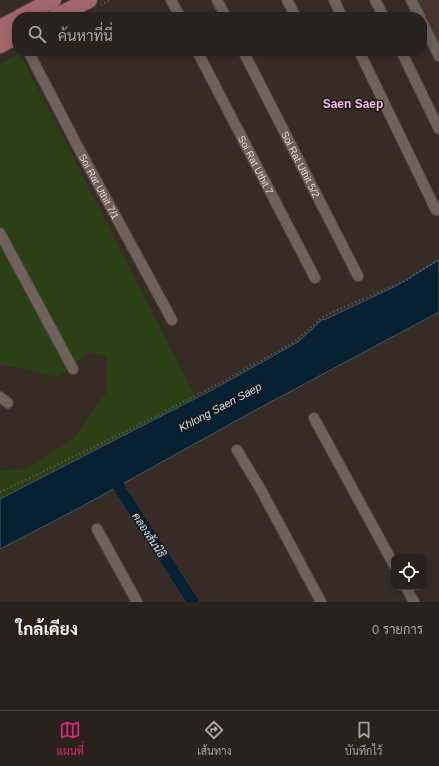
<!DOCTYPE html>
<html lang="th">
<head>
<meta charset="utf-8">
<style>
  :root { --surface:#28211c; --page:#342e29; --text:#f1f3f6; --muted:#a5a3a3; --line:#443e3b; --accent:#db2777 }
  body { margin:0; font-family:Arial,Sarabun,sans-serif; background:var(--page); color:var(--text) }
  .controls { position:absolute; right:12px; bottom:12px; display:grid; overflow:hidden; border-radius:8px; box-shadow:0 2px 10px #0003 }
  .controls button { width:36px; height:36px; display:grid; place-items:center; padding:0; border:0; border-bottom:1px solid var(--line); background:var(--surface); color:var(--text); font:20px sans-serif }
  .list { margin:0; padding:0; list-style:none }
  h2 { display:flex; justify-content:space-between; align-items:center; height:52px; margin:0; padding:0 16px; font-size:17px }
  h2 small { font-size:13px; font-weight:400; color:var(--muted) }
  .icon { flex:none; width:22px; height:22px; fill:none; stroke:currentColor; stroke-width:2; stroke-linecap:round; stroke-linejoin:round }
  .map { position:relative; flex:none; width:439px; height:602px; overflow:hidden }
  .search { position:absolute; background:var(--surface); box-shadow:0 2px 10px #0003; left:12px; right:12px; top:12px; height:44px; display:flex; align-items:center; gap:10px; box-sizing:border-box; padding:0 14px; border-radius:16px; color:var(--muted); font-size:15px }
  .sheet { height:108px; background:var(--surface) }
  nav { display:flex; justify-content:space-around; align-items:center; box-sizing:border-box; height:56px; border-top:1px solid var(--line); background:var(--surface); font-size:11px; color:var(--muted) }
  nav a { display:grid; justify-items:center; gap:2px }
  nav .on { color:var(--accent) }
  .map>svg:first-child { display:block }
  .built { fill:#443429 }
  .green { fill:#2b4015 }
  .water { fill:#042031; stroke:#455762 }
  .lines { fill:none; stroke-linecap:round; stroke-linejoin:round }
  .canal { stroke:#042031; stroke-width:11 }
  .minor-casing { stroke:#4f4741; stroke-width:12 }
  .primary-casing { stroke:#4f4741; stroke-width:18 }
  .path { stroke:#69605a; stroke-width:2; stroke-dasharray:1 3; stroke-linecap:butt }
  .minor { stroke:#6e625a; stroke-width:10 }
  .primary { stroke:#a2676d; stroke-width:16 }
  .labels { text-anchor:middle; stroke-width:3; stroke-linejoin:round; paint-order:stroke }
  .street-label { font-size:10px; fill:#ded7d3; stroke:#1a1512 }
  .water-label { font-size:11px; font-style:italic; fill:#c5e3f8; stroke:#1a1512 }
  .quarter-label { font-size:12px; font-weight:bold; fill:#ffbef2; stroke:#1a1512 }
</style>
</head>
<body>
<div class="map">
<svg width="439" height="602" viewBox="0 0 439 602">
  <rect width="100%" height="100%" fill="#362c25"/>
  <!-- built -->
  <polygon class="built" points="417,0 439,0 439,44"/>
  <!-- green -->
  <polygon class="green" points="20,53 196,398 0,499 0,471 27,468 72,440 106,393 106,357 90,352 59,377 0,364 0,64"/>
  <!-- water -->
  <polygon class="water" points="439,260 439,312 252,412 79,508 0,549 0,499 214,389 298,342 323,319 324,320 396,286"/>
  <g class="lines">
    <!-- canal -->
    <polyline class="canal" points="111,475 193,602"/>
    <!-- minor casing -->
    <g class="minor-casing">
      <g id="minor">
        <polyline points="171,0 180,17"/>
        <polyline points="217,0 226,17"/>
        <polyline points="287,0 296,17"/>
        <polyline points="334,0 342,17"/>
        <polyline points="375,0 384,17"/>
        <polyline points="411,0 420,17"/>
        <polyline points="422,22 439,56"/>
        <path id="s1" d="M28,51L78,147L172,320"/>
        <path id="s2" d="M197,51L315,278"/>
        <path id="s3" d="M243,51L358,276"/>
        <polyline points="359,51 436,210"/>
        <polyline points="401,51 439,129"/>
        <polyline points="0,233 73,369"/>
        <polyline points="0,397 8,403"/>
        <polyline points="314,418 394,565"/>
        <polyline points="237,450 261,490 321,602"/>
        <polyline points="97,529 137,602"/>
        <polyline points="406,587 414,602"/>
      </g>
    </g>
    <!-- primary casing -->
    <g class="primary-casing">
      <g id="primary">
        <polyline points="20,17 53,0"/>
        <polyline points="55,17 89,0"/>
        <polyline points="0,28 17,19"/>
        <polyline points="0,45 17,36"/>
      </g>
    </g>
    <!-- path -->
    <g class="path">
      <polyline points="101,5 110,0"/>
      <polyline points="0,492 119,435 222,382 294,342 324,316 407,280 439,259"/>
    </g>
    <!-- minor -->
    <use href="#minor" class="minor"/>
    <!-- primary -->
    <use href="#primary" class="primary"/>
  </g>
  <g class="labels">
    <!-- street labels -->
    <g class="street-label">
      <text dy="4" stroke="none"><textPath href="#s3" startOffset="127">Soi Rat Uthit 5/2</textPath></text>
      <text dy="4" stroke="none"><textPath href="#s2" startOffset="128">Soi Rat Uthit 7</textPath></text>
      <text dy="4" stroke="none"><textPath href="#s1" startOffset="153">Soi Rat Uthit 7/1</textPath></text>
    </g>
    <!-- water labels -->
    <g class="water-label">
      <text transform="translate(220 407) rotate(-28)" y="4">Khlong Saen Saep</text>
      <text transform="translate(149 535) rotate(57)" y="4">คลองสันนิธิ</text>
    </g>
    <!-- quarter labels -->
    <g class="quarter-label">
      <text x="353" y="108">Saen Saep</text>
    </g>
  </g>
</svg>
<div class="controls">
<button><svg class="icon" aria-label="locate" viewBox="0 0 24 24"><circle cx="12" cy="12" r="6"/><path d="M12 2v4M12 18v4M2 12h4M18 12h4"/></svg></button>
</div>
<div class="search"><svg class="icon" aria-label="search" viewBox="0 0 24 24"><circle cx="10" cy="10" r="6"/><path d="M15 15l6 6"/></svg>ค้นหาที่นี่</div>
</div>
<section class="sheet">
<h2>ใกล้เคียง<small>0 รายการ</small></h2>
<ul class="list">
</ul>
</section>
<nav>
<a class="on"><svg class="icon" aria-label="map" viewBox="0 0 24 24"><path d="M3 6l6-2 6 2 6-2v14l-6 2-6-2-6 2zM9 4v14M15 6v14"/></svg>แผนที่</a>
<a><svg class="icon" aria-label="directions" viewBox="0 0 24 24"><path d="M12 3l9 9-9 9-9-9zM9 14v-3h6M13 9l2 2-2 2"/></svg>เส้นทาง</a>
<a><svg class="icon" aria-label="saved" viewBox="0 0 24 24"><path d="M7 4h10v16l-5-4-5 4z"/></svg>บันทึกไว้</a>
</nav>
</body>
</html>
